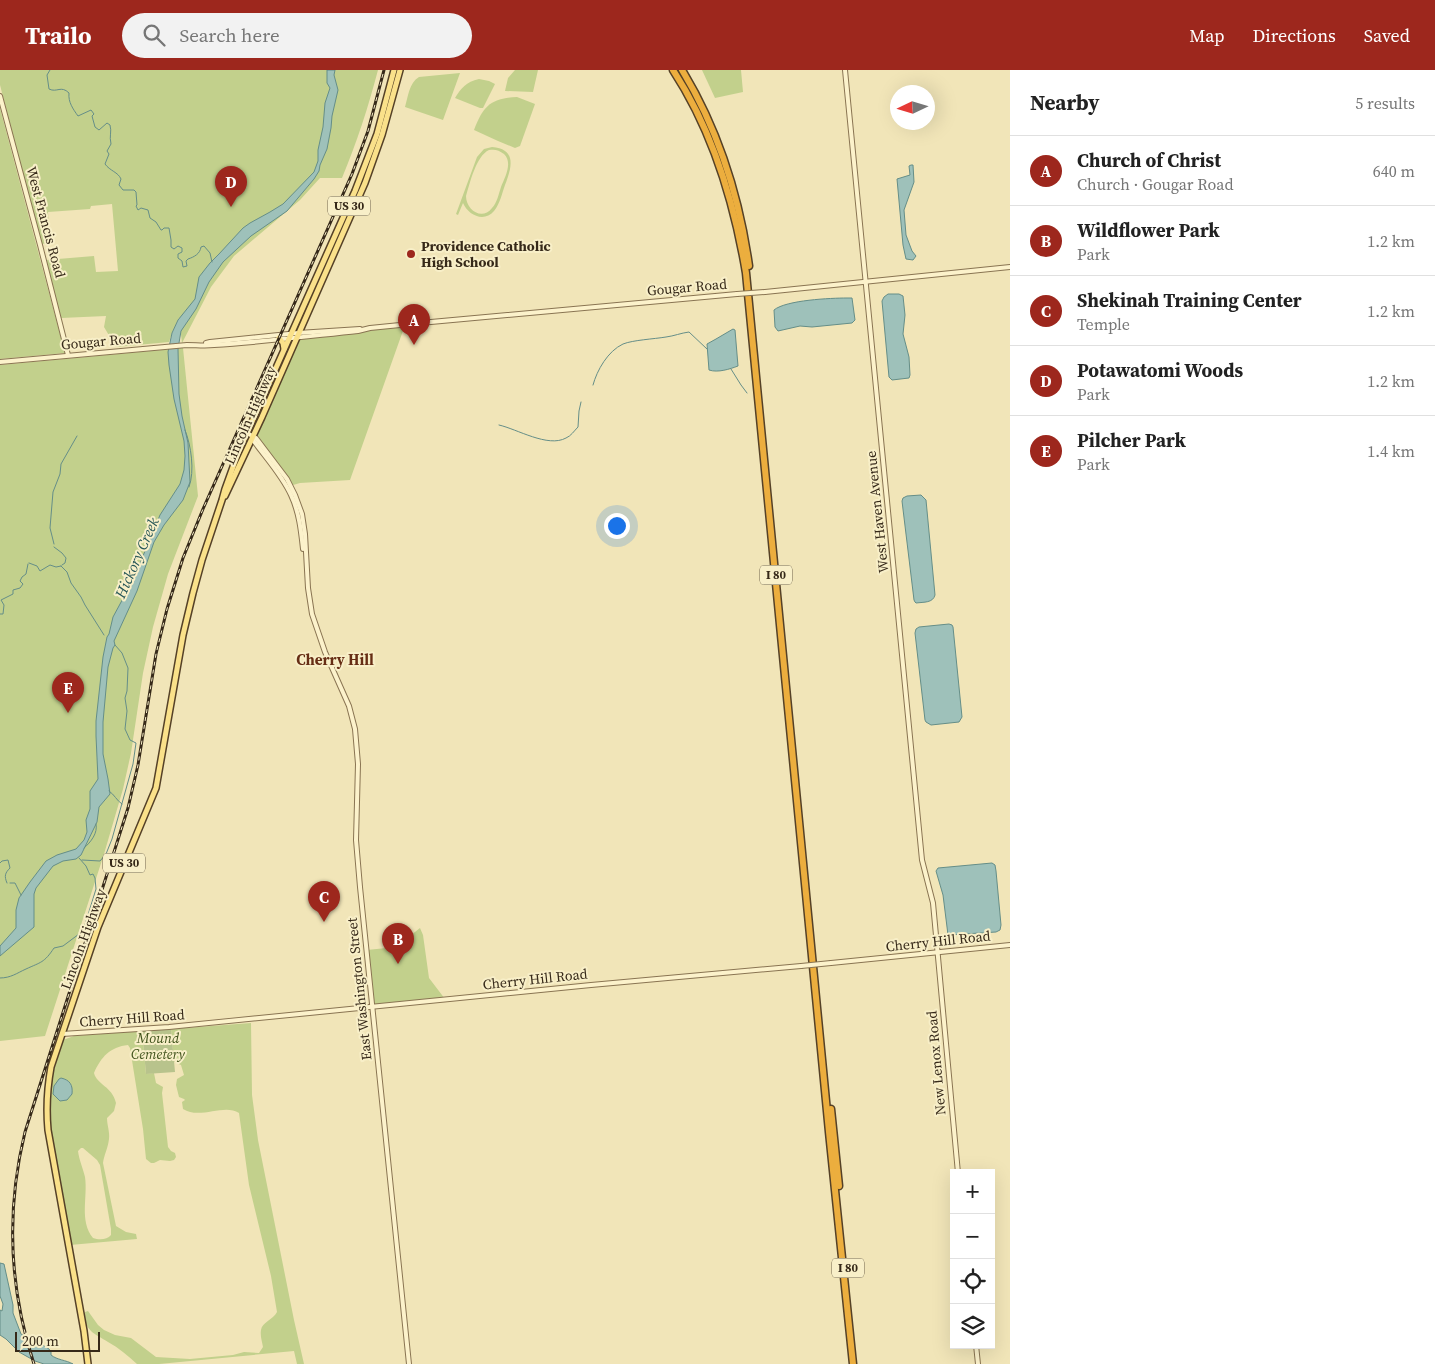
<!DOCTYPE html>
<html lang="en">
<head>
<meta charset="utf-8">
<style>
  :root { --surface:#fff; --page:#f2f2f2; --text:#222; --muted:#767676; --line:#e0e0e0; --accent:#9d271d }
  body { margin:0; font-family:"Source Serif 4",serif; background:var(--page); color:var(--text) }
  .controls { position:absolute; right:15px; bottom:15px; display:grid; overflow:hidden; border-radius:0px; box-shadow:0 5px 20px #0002 }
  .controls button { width:45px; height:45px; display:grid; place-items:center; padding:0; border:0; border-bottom:1px solid var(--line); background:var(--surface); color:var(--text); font:25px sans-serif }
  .compass { position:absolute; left:890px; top:15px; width:45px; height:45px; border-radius:50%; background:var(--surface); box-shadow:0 5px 20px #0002; rotate:266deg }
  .scale { position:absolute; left:15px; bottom:12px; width:85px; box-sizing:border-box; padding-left:5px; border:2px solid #362919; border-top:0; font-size:14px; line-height:18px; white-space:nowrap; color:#362919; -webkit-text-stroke:4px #f8efc8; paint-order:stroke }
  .you { position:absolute; left:616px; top:455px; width:18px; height:18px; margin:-12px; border:4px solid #fff; border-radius:50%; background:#1a73e8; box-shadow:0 0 0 8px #1a73e833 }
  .badge { display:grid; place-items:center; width:32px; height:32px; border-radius:50%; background:var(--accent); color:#fff; font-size:16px; font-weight:700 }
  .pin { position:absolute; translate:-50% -41px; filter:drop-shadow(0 1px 2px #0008) }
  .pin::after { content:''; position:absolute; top:26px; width:18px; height:15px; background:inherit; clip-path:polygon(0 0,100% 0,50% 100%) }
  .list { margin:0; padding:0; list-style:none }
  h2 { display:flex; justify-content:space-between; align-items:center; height:65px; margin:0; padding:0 20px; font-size:21px }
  h2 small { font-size:16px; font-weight:400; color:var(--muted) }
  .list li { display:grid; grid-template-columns:32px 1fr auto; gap:15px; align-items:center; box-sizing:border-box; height:70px; padding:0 20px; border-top:1px solid var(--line) }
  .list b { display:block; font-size:19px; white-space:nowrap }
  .list p { margin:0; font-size:16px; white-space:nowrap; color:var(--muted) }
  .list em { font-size:16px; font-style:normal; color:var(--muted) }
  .icon { flex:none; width:28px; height:28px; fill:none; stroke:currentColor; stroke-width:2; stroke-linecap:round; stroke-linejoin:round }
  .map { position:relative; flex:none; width:1010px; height:1294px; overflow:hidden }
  header { display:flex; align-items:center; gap:30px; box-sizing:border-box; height:70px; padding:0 25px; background:var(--accent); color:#fff }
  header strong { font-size:24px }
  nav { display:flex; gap:28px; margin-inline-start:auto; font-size:18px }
  .search { width:350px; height:45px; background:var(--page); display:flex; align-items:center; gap:12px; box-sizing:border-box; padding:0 18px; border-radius:28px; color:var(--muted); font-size:19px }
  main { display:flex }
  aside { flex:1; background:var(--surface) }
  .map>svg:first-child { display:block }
  .green { fill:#c2d08c; fill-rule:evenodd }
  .cemetery { fill:#b8c38c }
  .water { fill:#9ec1ba; stroke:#658e88 }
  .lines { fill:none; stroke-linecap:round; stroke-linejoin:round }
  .stream { stroke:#658e88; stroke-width:1 }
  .tertiary-casing { stroke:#897452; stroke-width:6 }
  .primary-casing { stroke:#554127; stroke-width:8 }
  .motorway-casing { stroke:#554127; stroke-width:9 }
  .tertiary { stroke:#fcf2cb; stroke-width:4 }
  .primary { stroke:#fae18a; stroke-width:5 }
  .motorway { stroke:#ecae3e; stroke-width:6 }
  .rail-casing { stroke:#362919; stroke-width:3 }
  .rail { stroke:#f8efc8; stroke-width:1; stroke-dasharray:4; stroke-linecap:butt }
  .tertiary-bridge-casing { stroke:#897452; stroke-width:6; stroke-linecap:butt }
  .tertiary-bridge { stroke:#fcf2cb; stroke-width:4 }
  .poi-dot { fill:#9d271d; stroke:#f8efc8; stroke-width:2 }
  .labels { text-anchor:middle; stroke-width:4; stroke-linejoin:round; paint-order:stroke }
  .shield { fill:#f8efc8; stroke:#70644e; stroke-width:1 }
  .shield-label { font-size:12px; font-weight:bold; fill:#362919 }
  .street-label { font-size:14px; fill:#362919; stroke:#f8efc8 }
  .poi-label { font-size:14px; font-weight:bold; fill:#362919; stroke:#f8efc8; text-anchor:start }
  .park-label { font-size:14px; font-style:italic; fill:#42541d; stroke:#f8efc8 }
  .water-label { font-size:15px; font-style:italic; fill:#265657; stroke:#f8efc8 }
  .neighbourhood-label { font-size:15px; font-weight:bold; fill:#662d14; stroke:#f8efc8 }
</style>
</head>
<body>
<header>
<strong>Trailo</strong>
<div class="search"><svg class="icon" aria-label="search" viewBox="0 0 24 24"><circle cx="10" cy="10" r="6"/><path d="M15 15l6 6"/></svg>Search here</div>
<nav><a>Map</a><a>Directions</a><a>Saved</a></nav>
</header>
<main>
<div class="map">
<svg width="1010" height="1294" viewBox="0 0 1010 1294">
  <rect width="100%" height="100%" fill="#f1e5b8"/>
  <!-- green -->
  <g class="green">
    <path d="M0,0H378C368,38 357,72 342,108H320L300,130L234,186L211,217L182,273L179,248L172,263L169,272L116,277L104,257L106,246L61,248L46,190L94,186L96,202L118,201L112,134L91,136L90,139L48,142L50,173L41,174L0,15Z"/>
    <polygon points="515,0 538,0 533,22 505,21 508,8"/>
    <polygon points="702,0 741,0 743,22 715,28"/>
    <path d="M460,3L443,50L405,37C408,27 409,13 419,7Z"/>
    <path d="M479,9L489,11L495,14L483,38H480L455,28C461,18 466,12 479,9Z"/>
    <path d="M517,27L535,34L520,76L515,78L498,71L474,60C483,36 491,28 517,27Z"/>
    <polygon points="0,38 65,283 0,289"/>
    <path d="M492,77C518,79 511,99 505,115C502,123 500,134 494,141C484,153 468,145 463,133L458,145L456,144L477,87L484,79ZM489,80C495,79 499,80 504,84C513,93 505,107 501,117C499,123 497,133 492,138C482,151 466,140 466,126C470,113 476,86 489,80Z"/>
    <polygon points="405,255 350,410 300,413 293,415 254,366 297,268"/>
    <polygon points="183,278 198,426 168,504 153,557 143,603 131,683 123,719 104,784 45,966 0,971 0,295"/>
    <polygon points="420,858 423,865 429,908 445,929 373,935 367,880 396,877"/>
    <path d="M251,953L252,1025L258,1070L294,1250L304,1294H297L294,1281L159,1294H137C128,1286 119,1278 108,1272C102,1268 95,1265 91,1261C85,1255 83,1249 85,1242L88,1241L98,1255L104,1260L115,1265L131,1268L156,1287L190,1289L233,1285L244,1282L259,1283L263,1277C262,1271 260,1266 261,1260C262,1252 273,1250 277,1242L271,1206L249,1115L239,1043C224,1033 200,1050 183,1039L182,1032L185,1030L184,1029L179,1027L176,1015L177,1009L184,1005L181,995L176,993L174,991L171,959Z"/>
    <path d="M142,961L146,1004L154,1003L156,1013L163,1017L162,1023L168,1077L171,1081L175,1083L176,1087L174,1090L170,1091L160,1090L154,1093H151L146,1089L143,1059L130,978L128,975C110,977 101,987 94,1003C97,1015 112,1016 116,1033L114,1041L107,1048C107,1055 110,1062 109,1069C108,1078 104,1085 103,1093L116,1156L126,1162L136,1164L137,1169L70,1175L49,1052L50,1013L61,974L63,970L74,966ZM81,1078H83L97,1090L100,1095L111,1159V1165C107,1170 99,1170 93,1168C79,1151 88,1127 85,1107C83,1098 79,1090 78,1081Z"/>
  </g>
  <!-- cemetery -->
  <polygon class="cemetery" points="171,959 175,1002 146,1004 142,961"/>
  <!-- water -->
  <g class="water">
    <polygon points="327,0 335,0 334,5 338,20 332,46 331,58 327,79 320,95 319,101 314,109 287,141 251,166 223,192 209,212 196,239 181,261 178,279 179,324 182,346 188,373 190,412 183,430 164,455 154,472 137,521 114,571 115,575 113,578 108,597 103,652 103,684 108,709 110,724 99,737 97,752 81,785 76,789 63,791 53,796 36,818 34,824 34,857 0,886 0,876 16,858 16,840 19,828 30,812 46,791 57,785 76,779 84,770 87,762 86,750 90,739 90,721 98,709 96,666 96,651 103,587 107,567 109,564 113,547 133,510 160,445 180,414 184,400 185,386 184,371 174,329 169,295 168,282 172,263 178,250 195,229 199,207 210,193 219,184 243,158 250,153 270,142 283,134 314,102 318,91 318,80 323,57 325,33 330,18 327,13"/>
    <polygon points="911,95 913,95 914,112 904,140 906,165 912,181 916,186 913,190 906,189 903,175 897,109 910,105 909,96"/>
    <polygon points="888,224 899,224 903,226 905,245 903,264 909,287 910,305 909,308 892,310 889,307 882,231 884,227"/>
    <path d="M847,228H852L855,250L852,253L812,257L800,256L778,261L775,257L774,240C786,230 831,228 847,228Z"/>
    <path d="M733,259L735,260L738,296C730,299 718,303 709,300L707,274L716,269Z"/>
    <path d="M921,425L926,430L935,525C933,533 924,532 916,533L915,532L914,530L902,431L903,428L907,426Z"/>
    <polygon points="949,554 952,555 953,557 962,647 959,652 931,655 926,652 925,650 915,563 916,559 919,557"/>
    <polygon points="992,793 995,795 996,801 1001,855 1000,860 996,862 948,865 943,825 936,801 938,798"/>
    <path d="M61,1008C70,1010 73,1015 72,1024L67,1030L60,1031L53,1024L54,1016L59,1009Z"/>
    <path d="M0,1193L4,1194L13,1235V1243L21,1264L29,1269H33L49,1279L51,1282V1285C57,1290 66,1290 73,1294H44L35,1291L19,1282L6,1269L0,1265V1240L2,1241L3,1234L0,1226Z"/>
  </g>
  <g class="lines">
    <!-- stream -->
    <g class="stream">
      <path d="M50,0L47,5L49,19C57,23 61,15 69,23C68,32 73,39 78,46L91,40L94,44L92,46L95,57L99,60L107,53L110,55C112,62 109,66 111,74L107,81L109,84L105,94C110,101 118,102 121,109L119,115L123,120H134L136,122L137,135L136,136L138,140L141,138L148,140L150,148L156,152L161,160H162L164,158H169L171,170V177L174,179L178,176L182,178V182L178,184V188L182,191L183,197L187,196L186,191L188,189C194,187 200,184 201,177L204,176L210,183L212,192"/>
      <polyline points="731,299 741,315 747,323"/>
      <path d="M593,315C597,300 608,281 623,274C633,270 654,269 666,267C674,266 681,263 689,262L707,279"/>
      <path d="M499,355C517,359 548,378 566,368C571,366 574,361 578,357L579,341L581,332"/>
      <path d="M185,360C191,375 195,401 189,417"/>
      <polyline points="54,474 50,458 53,422 60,404 61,394 77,366"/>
      <polyline points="54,477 62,483 66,488 65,493 62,495"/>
      <polyline points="29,493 37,496 40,501 50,495 56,497 61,496"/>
      <polyline points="61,496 67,502 71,513 81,527 85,535 104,565"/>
      <polyline points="0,544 3,544 4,535 1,530 13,524 13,520 20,518 23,514 20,511 22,507 26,504 28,494"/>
      <path d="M109,721C115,725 116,730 122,734"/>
      <path d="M84,778C91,772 98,763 96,754"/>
      <polyline points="82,790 100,791 106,784 112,769 133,694 136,673 130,670 125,659 127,641 125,628 127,621 128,598 122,583 115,575"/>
      <path d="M0,793L2,791L8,790L10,798C5,803 4,806 7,813"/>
      <polyline points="10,813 15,813 21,825"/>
      <path d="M0,908C11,908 17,903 26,899C41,892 44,893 54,878L63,876L83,861L96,819L95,808L93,804L90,805L86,796L79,788"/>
    </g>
    <!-- tertiary casing -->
    <g class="tertiary-casing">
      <g id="tertiary">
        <polyline points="845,0 922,790 933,833 958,1103"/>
        <polyline points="0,26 40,175 68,285"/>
        <polyline points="765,222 1010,197"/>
        <polyline points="206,273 210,272 298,263 360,259"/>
        <path d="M0,292L187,275C196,275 205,276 214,275C262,272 310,266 358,261L370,258L420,253L737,224"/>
        <polyline points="247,363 256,368 287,409 295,425 302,444 305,464 308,518 312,544 325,582 349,636 355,659 358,694 356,770 360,817 409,1294"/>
        <path d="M253,367V370C266,388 282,405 291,425C299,442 301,460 303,479"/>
        <polyline points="831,893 1010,875"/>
        <polyline points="62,964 169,957 591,915 801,896"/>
        <polyline points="976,1275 978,1294"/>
      </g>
    </g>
    <!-- primary casing -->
    <g class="primary-casing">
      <g id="primary">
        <polyline points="279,268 283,273 284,279"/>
        <polyline points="225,426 262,347 365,113 382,65 400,0"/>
        <path d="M88,1294L84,1261L48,1060C46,1038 47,1019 51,997L98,857L156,718L183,565L193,523L202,490L222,430L225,419L238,383L355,121L377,64L394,0"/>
      </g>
    </g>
    <!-- motorway casing -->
    <g class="motorway-casing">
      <g id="motorway">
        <path d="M673,0C713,61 734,131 746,203L829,1062L853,1294"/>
        <path d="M682,0C719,61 739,125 749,196"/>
        <polyline points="831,1039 839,1116"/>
      </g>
    </g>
    <!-- tertiary -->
    <use href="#tertiary" class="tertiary"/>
    <!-- primary -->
    <use href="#primary" class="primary"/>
    <!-- motorway -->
    <use href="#motorway" class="motorway"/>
    <!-- rail casing -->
    <g class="rail-casing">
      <path id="rail" d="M34,1294C9,1218 6,1140 25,1062L128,738L138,695L156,584L167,539L183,488L203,439L352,104L368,61L384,0"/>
    </g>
    <!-- rail -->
    <use href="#rail" class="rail"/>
    <!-- tertiary-bridge casing -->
    <g class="tertiary-bridge-casing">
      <g id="tertiary-bridge">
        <polyline points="737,224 765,222"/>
        <polyline points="801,896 831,893"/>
      </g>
    </g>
    <!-- tertiary-bridge -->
    <use href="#tertiary-bridge" class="tertiary-bridge"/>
  </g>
  <!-- markers -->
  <circle class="poi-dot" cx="411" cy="184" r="5"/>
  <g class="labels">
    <!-- shield labels -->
    <g class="shield">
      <rect x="328" y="126.5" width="42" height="19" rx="4"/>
      <rect x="760" y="495.5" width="32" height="19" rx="4"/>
      <rect x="103" y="783.5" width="42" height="19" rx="4"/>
      <rect x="832" y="1188.5" width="32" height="19" rx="4"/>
    </g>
    <g class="shield-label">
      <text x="349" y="140">US 30</text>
      <text x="776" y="509">I 80</text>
      <text x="124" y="797">US 30</text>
      <text x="848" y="1202">I 80</text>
    </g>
    <!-- street labels -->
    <g class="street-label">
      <text transform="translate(46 152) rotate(75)" y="5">West Francis Road</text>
      <text transform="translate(687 217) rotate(-5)" y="5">Gougar Road</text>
      <text transform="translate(101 271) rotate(-5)" y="5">Gougar Road</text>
      <text transform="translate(250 345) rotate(-66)" y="5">Lincoln Highway</text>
      <text transform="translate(877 442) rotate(-96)" y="5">West Haven Avenue</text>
      <text transform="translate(83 869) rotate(-70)" y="5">Lincoln Highway</text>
      <text transform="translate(938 871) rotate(-6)" y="5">Cherry Hill Road</text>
      <text transform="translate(535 909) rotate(-6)" y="5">Cherry Hill Road</text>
      <text transform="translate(359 919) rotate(-96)" y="5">East Washington Street</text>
      <text transform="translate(132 948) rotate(-4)" y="5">Cherry Hill Road</text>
      <text transform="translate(936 993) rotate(-95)" y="5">New Lenox Road</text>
    </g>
    <!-- poi labels -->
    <g class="poi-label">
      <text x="421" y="181">Providence Catholic<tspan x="421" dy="16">High School</tspan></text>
    </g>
    <!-- park labels -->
    <g class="park-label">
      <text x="158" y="973">Mound<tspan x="158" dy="16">Cemetery</tspan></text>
    </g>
    <!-- water labels -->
    <g class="water-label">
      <text transform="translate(137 488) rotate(-66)" y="5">Hickory Creek</text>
    </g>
    <!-- neighbourhood labels -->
    <g class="neighbourhood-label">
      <text x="335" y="595">Cherry Hill</text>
    </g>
  </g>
</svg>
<div class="controls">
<button>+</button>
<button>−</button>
<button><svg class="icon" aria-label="locate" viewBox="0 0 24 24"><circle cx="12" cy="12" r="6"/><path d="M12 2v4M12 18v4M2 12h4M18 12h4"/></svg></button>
<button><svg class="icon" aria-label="layers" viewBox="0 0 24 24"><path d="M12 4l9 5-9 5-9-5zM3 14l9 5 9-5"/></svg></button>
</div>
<svg class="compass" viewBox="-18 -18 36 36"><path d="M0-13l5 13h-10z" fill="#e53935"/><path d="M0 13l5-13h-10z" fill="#767676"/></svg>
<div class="scale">200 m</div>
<div class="you"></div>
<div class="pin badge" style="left:414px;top:275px">A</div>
<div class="pin badge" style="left:398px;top:894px">B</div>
<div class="pin badge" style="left:324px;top:852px">C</div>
<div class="pin badge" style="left:231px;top:137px">D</div>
<div class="pin badge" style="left:68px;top:643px">E</div>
</div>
<aside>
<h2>Nearby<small>5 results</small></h2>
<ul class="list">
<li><span class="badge">A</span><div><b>Church of Christ</b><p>Church · Gougar Road</p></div><em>640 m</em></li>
<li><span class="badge">B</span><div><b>Wildflower Park</b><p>Park</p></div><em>1.2 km</em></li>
<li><span class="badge">C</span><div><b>Shekinah Training Center</b><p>Temple</p></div><em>1.2 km</em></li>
<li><span class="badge">D</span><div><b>Potawatomi Woods</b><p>Park</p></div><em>1.2 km</em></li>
<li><span class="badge">E</span><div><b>Pilcher Park</b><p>Park</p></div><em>1.4 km</em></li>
</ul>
</aside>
</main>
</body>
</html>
